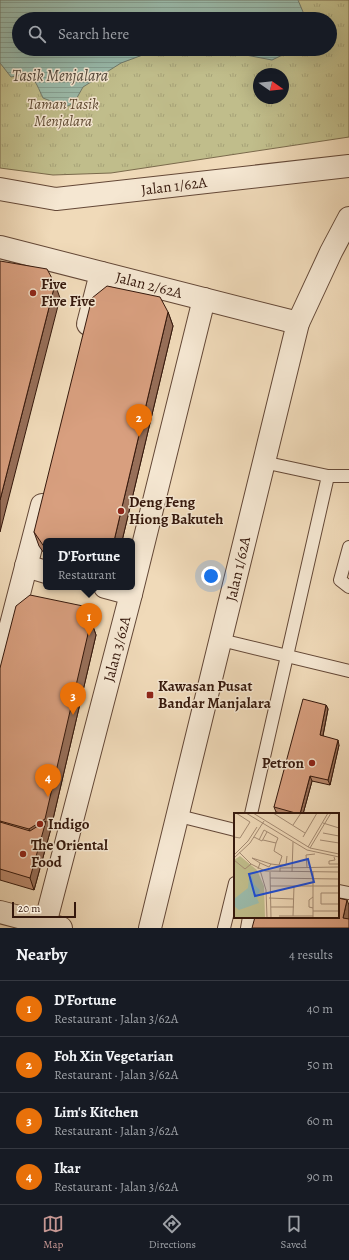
<!DOCTYPE html>
<html lang="en">
<head>
<meta charset="utf-8">
<style>
  :root { --surface:#171b24; --page:#20242c; --text:#f1f3f6; --muted:#9ea1a6; --line:#363941; --accent:#c59692 }
  body { margin:0; font-family:Alegreya,serif; background:var(--page); color:var(--text) }
  .compass { position:absolute; left:253px; top:68px; width:36px; height:36px; border-radius:50%; background:var(--surface); box-shadow:0 4px 16px #0002; rotate:104deg }
  .scale { position:absolute; left:12px; bottom:10px; width:64px; box-sizing:border-box; padding-left:4px; border:2px solid #35180c; border-top:0; font-size:11px; line-height:14px; white-space:nowrap; color:#35180c; -webkit-text-stroke:3px #f5e7d2; paint-order:stroke }
  .you { position:absolute; left:211px; top:576px; width:14px; height:14px; margin:-10px; border:3px solid #fff; border-radius:50%; background:#1a73e8; box-shadow:0 0 0 6px #1a73e833 }
  .badge { display:grid; place-items:center; width:26px; height:26px; border-radius:50%; background:var(--accent); color:#fff; font-size:13px; font-weight:700 }
  .pin { position:absolute; translate:-50% -33px; filter:drop-shadow(0 1px 2px #0008) }
  .pin::after { content:''; position:absolute; top:21px; width:14px; height:12px; background:inherit; clip-path:polygon(0 0,100% 0,50% 100%) }
  .popup { position:absolute; left:43px; top:538px; width:92px; height:52px; box-sizing:border-box; display:grid; place-content:center; border-radius:6px; background:var(--surface); filter:drop-shadow(0 1px 3px #0005); font-size:13px; white-space:nowrap; color:var(--muted) }
  .popup b { font-size:15px; color:var(--text) }
  .popup::after { content:''; position:absolute; left:50%; top:100%; margin-left:-8px; border:8px solid transparent; border-top-color:var(--surface) }
  .list { margin:0; padding:0; list-style:none }
  h2 { display:flex; justify-content:space-between; align-items:center; height:52px; margin:0; padding:0 16px; font-size:17px }
  h2 small { font-size:13px; font-weight:400; color:var(--muted) }
  .list li { display:grid; grid-template-columns:26px 1fr auto; gap:12px; align-items:center; box-sizing:border-box; height:56px; padding:0 16px; border-top:1px solid var(--line) }
  .list b { display:block; font-size:15px; white-space:nowrap }
  .list p { margin:0; font-size:13px; white-space:nowrap; color:var(--muted) }
  .list em { font-size:13px; font-style:normal; color:var(--muted) }
  .icon { flex:none; width:22px; height:22px; fill:none; stroke:currentColor; stroke-width:2; stroke-linecap:round; stroke-linejoin:round }
  .map { position:relative; flex:none; width:349px; height:928px; overflow:hidden }
  .search { position:absolute; background:var(--surface); box-shadow:0 4px 16px #0002; left:12px; right:12px; top:12px; height:44px; display:flex; align-items:center; gap:10px; box-sizing:border-box; padding:0 14px; border-radius:22px; color:var(--muted); font-size:15px }
  .sheet { height:276px; background:var(--surface) }
  nav { display:flex; justify-content:space-around; align-items:center; box-sizing:border-box; height:56px; border-top:1px solid var(--line); background:var(--surface); font-size:11px; color:var(--muted) }
  nav a { display:grid; justify-items:center; gap:2px }
  nav .on { color:var(--accent) }
  .map>svg:first-child { display:block }
  .park { fill:url(#park-tufts); stroke:#7a6a4c; fill-rule:evenodd }
  .water { fill:url(#water-rules); stroke:#727a6b }
  .lines { fill:none; stroke-linecap:round; stroke-linejoin:round }
  .lane-casing { stroke:#644837; stroke-width:14 }
  .street-casing { stroke:#644837; stroke-width:24 }
  .lane { stroke:#f5e7d2; stroke-width:12 }
  .street { stroke:#f5e7d2; stroke-width:22 }
  .wall { fill:#ba896d; stroke:#35180c }
  .shaded-wall { fill:#976f59; stroke:#35180c }
  .building { fill:#d89f7f; stroke:#35180c }
  .poi-dot { fill:#8f2418; stroke:#f5e7d2; stroke-width:1.5 }
  .labels { text-anchor:middle; stroke-width:3; stroke-linejoin:round; paint-order:stroke }
  .park-label { font-size:15px; font-style:italic; fill:#5f4a32; stroke:#f5e7d2 }
  .street-label { font-size:15px; fill:#35180c; stroke:#f5e7d2 }
  .poi-label { font-size:15px; font-weight:bold; fill:#35180c; stroke:#f5e7d2; text-anchor:start }
  .water-label { font-size:16px; font-style:italic; fill:#54493c; stroke:#f5e7d2 }
  .inset-road { fill:none; stroke:#a58c74; stroke-width:1 }
  .view { fill:#1d4ed8; fill-opacity:0.15; stroke:#1d4ed8; stroke-width:2 }
  .inset-edge { fill:none; stroke:#35180c; stroke-width:2 }
</style>
</head>
<body>
<div class="map">
<svg width="349" height="928" viewBox="0 0 349 928">
  <defs>
    <pattern id="park-tufts" width="24" height="20" patternUnits="userSpaceOnUse"><rect width="24" height="20" fill="#c0bd8b"/><path d="M3 7l-1-3M5 7V3M7 7l1-3M15 17l-1-3M17 17v-4M19 17l1-3" fill="none" stroke="#a6a277"/></pattern>
    <pattern id="water-rules" width="6" height="5" patternUnits="userSpaceOnUse"><rect width="6" height="5" fill="#9bbbab"/><path d="M0 2.5h6" fill="none" stroke="#86a092"/></pattern>
  </defs>
  <rect width="100%" height="100%" fill="#f0dab9"/>
  <filter id="stains"><feTurbulence type="fractalNoise" baseFrequency=".005" numOctaves="4"/><feColorMatrix values="0 0 0 0 .2 0 0 0 0 .09 0 0 0 0 .02 0 0 0 .5 -.17"/></filter>
  <radialGradient id="worn" r=".72"><stop offset=".6" stop-color="#630" stop-opacity="0"/><stop offset="1" stop-color="#630" stop-opacity=".3"/></radialGradient>
  <!-- park -->
  <path class="park" d="M0,0H349V137L111,173L53,175L0,168ZM19,19H330V49H19ZM259,74H283V98H259Z"/>
  <!-- water -->
  <g class="water">
    <path d="M0,0H298L306,19H19V49H159L121,63L83,87L74,103L66,107L43,98C34,79 34,72 11,77L0,63Z"/>
    <polygon points="214,49 295,49 272,60"/>
  </g>
  <g class="lines">
    <!-- lane casing -->
    <g class="lane-casing">
      <g id="lane">
        <polyline points="328,476 349,476"/>
        <polyline points="349,547 340,580 349,587"/>
        <polyline points="221,640 349,671"/>
        <polyline points="251,814 328,476 263,462"/>
        <polyline points="179,816 235,830"/>
        <polyline points="338,891 349,893"/>
        <polyline points="224,928 235,883"/>
        <polyline points="247,928 249,917"/>
      </g>
    </g>
    <!-- street casing -->
    <g class="street-casing">
      <g id="street">
        <polyline points="0,189 56,199 349,166"/>
        <polyline points="0,247 298,323"/>
        <polyline points="88,324 101,273"/>
        <polyline points="26,566 46,572"/>
        <polyline points="105,587 131,594"/>
        <polyline points="0,667 42,505"/>
        <polyline points="0,912 61,928"/>
        <polyline points="44,928 131,594 204,299"/>
        <polyline points="150,928 298,323 331,252 349,218"/>
      </g>
    </g>
    <!-- lane -->
    <use href="#lane" class="lane"/>
    <!-- street -->
    <use href="#street" class="street"/>
  </g>
  <!-- wall -->
  <g class="wall">
    <polygon points="168,312 173,326 122,541 46,541 46,556 39,546 34,532"/>
    <polygon points="91,621 96,635 50,832 34,890 0,880 0,668"/>
    <polygon points="326,705 328,709 323,736 339,745 330,785 312,781 303,814 285,814 276,812 274,807"/>
  </g>
  <!-- shaded-wall -->
  <g class="shaded-wall">
    <polygon points="55,284 60,298 0,532 0,500"/>
    <polygon points="168,312 173,326 122,541 114,541"/>
    <polygon points="91,621 96,635 50,832 34,890 30,878 34,842 29,829"/>
    <polygon points="326,705 328,709 322,740 320,735"/>
    <polygon points="338,740 339,745 330,785 328,780"/>
    <polygon points="310,776 312,781 303,814 300,814"/>
    <polygon points="347,900 349,905 349,922 343,918"/>
  </g>
  <!-- building -->
  <g class="building">
    <polygon points="0,261 47,269 55,284 0,500"/>
    <polygon points="107,286 160,297 168,312 114,541 46,541 46,548 45,548 34,532 92,298"/>
    <polygon points="30,595 83,606 91,621 45,819 29,829 0,821 0,668 16,606"/>
    <polygon points="303,699 326,705 320,735 338,740 328,780 310,776 300,814 299,814 274,807"/>
    <polygon points="46,821 30,878 0,869 0,822 30,831"/>
    <polygon points="338,898 347,900 343,918 349,919 349,928 252,928 255,917 338,917"/>
  </g>
  <!-- markers -->
  <g class="poi-dot">
    <circle cx="33" cy="293" r="4"/>
    <circle cx="121" cy="511" r="4"/>
    <rect x="146" y="691" width="8" height="8" rx="2"/>
    <circle cx="312" cy="763" r="4"/>
    <circle cx="40" cy="824" r="4"/>
    <circle cx="23" cy="854" r="4"/>
  </g>
  <g class="labels">
    <!-- park labels -->
    <g class="park-label">
      <text x="63" y="109">Taman Tasik<tspan x="63" dy="17">Menjalara</tspan></text>
    </g>
    <!-- street labels -->
    <g class="street-label">
      <text transform="translate(174 186) rotate(-7)" y="5">Jalan 1/62A</text>
      <text transform="translate(149 285) rotate(14)" y="5">Jalan 2/62A</text>
      <text transform="translate(238 569) rotate(-77)" y="5">Jalan 1/62A</text>
      <text transform="translate(117 649) rotate(-75)" y="5">Jalan 3/62A</text>
    </g>
    <!-- poi labels -->
    <g class="poi-label">
      <text x="41" y="289">Five<tspan x="41" dy="17">Five Five</tspan></text>
      <text x="129" y="507">Deng Feng<tspan x="129" dy="17">Hiong Bakuteh</tspan></text>
      <text x="158" y="691">Kawasan Pusat<tspan x="158" dy="17">Bandar Manjalara</tspan></text>
      <text x="304" y="768" text-anchor="end">Petron</text>
      <text x="48" y="829">Indigo</text>
      <text x="31" y="850">The Oriental<tspan x="31" dy="17">Food</tspan></text>
    </g>
    <!-- water labels -->
    <g class="water-label">
      <text x="60" y="81">Tasik Menjalara</text>
    </g>
  </g>
  <!-- overview -->
  <g transform="translate(234 813)">
    <rect width="105" height="105" fill="#f0dab9"/>
    <path d="M6,43L23,57L30,73L31,105H0V47Z" fill="#c0bd8b"/>
    <path d="M18,63L20,71L26,77L23,85L25,90L5,97L0,93V86L14,75L15,65Z" fill="#9bbbab"/>
    <path class="inset-road" d="M12,0L73,37L105,44M19,0L76,35L105,41M39,0L71,20M89,10L105,15M59,12L67,0M89,20L105,23M0,24L6,25L16,9L2,0M20,24L28,28L33,19M69,24L83,0M25,27L30,17L44,25L42,30M86,27L105,30M74,34L94,0M76,35L97,0M5,39L17,51L31,58L105,59M0,42L14,28L23,14M100,44L101,47L95,48V51H105M0,45L16,30L30,8M18,45L37,51M18,45L26,50L24,56M0,47L11,56L17,51M26,50L35,54L37,51L45,52L48,43L40,38L42,30L29,27M45,52H52L53,43M73,54L72,42L81,41M26,57L32,77L33,105M36,59L37,105M46,59V55L105,54M58,59L59,29M36,65L105,66M36,73H105M104,80H87V91H105M35,85L60,86M37,94H60M79,95L75,94V87L79,84M79,98H105M45,103H79M59,103L60,73M79,105V59M105,105V59"/>
    <path class="view" d="M74,46L80,69L21,83L15,61Z"/>
    <rect width="105" height="105" class="inset-edge"/>
  </g>
  <rect width="100%" height="100%" filter="url(#stains)"/>
  <rect width="100%" height="100%" fill="url(#worn)"/>
</svg>
<svg class="compass" viewBox="-18 -18 36 36"><path d="M0-13l5 13h-10z" fill="#e53935"/><path d="M0 13l5-13h-10z" fill="#9ea1a6"/></svg>
<div class="scale">20 m</div>
<div class="you"></div>
<div class="pin badge" style="left:89px;top:636px;background:#e8710a">1</div>
<div class="popup"><b>D'Fortune</b>Restaurant</div>
<div class="pin badge" style="left:139px;top:437px;background:#e8710a">2</div>
<div class="pin badge" style="left:73px;top:715px;background:#e8710a">3</div>
<div class="pin badge" style="left:48px;top:797px;background:#e8710a">4</div>
<div class="search"><svg class="icon" aria-label="search" viewBox="0 0 24 24"><circle cx="10" cy="10" r="6"/><path d="M15 15l6 6"/></svg>Search here</div>
</div>
<section class="sheet">
<h2>Nearby<small>4 results</small></h2>
<ul class="list">
<li><span class="badge" style="background:#e8710a">1</span><div><b>D'Fortune</b><p>Restaurant · Jalan 3/62A</p></div><em>40 m</em></li>
<li><span class="badge" style="background:#e8710a">2</span><div><b>Foh Xin Vegetarian</b><p>Restaurant · Jalan 3/62A</p></div><em>50 m</em></li>
<li><span class="badge" style="background:#e8710a">3</span><div><b>Lim's Kitchen</b><p>Restaurant · Jalan 3/62A</p></div><em>60 m</em></li>
<li><span class="badge" style="background:#e8710a">4</span><div><b>Ikar</b><p>Restaurant · Jalan 3/62A</p></div><em>90 m</em></li>
</ul>
</section>
<nav>
<a class="on"><svg class="icon" aria-label="map" viewBox="0 0 24 24"><path d="M3 6l6-2 6 2 6-2v14l-6 2-6-2-6 2zM9 4v14M15 6v14"/></svg>Map</a>
<a><svg class="icon" aria-label="directions" viewBox="0 0 24 24"><path d="M12 3l9 9-9 9-9-9zM9 14v-3h6M13 9l2 2-2 2"/></svg>Directions</a>
<a><svg class="icon" aria-label="saved" viewBox="0 0 24 24"><path d="M7 4h10v16l-5-4-5 4z"/></svg>Saved</a>
</nav>
</body>
</html>
